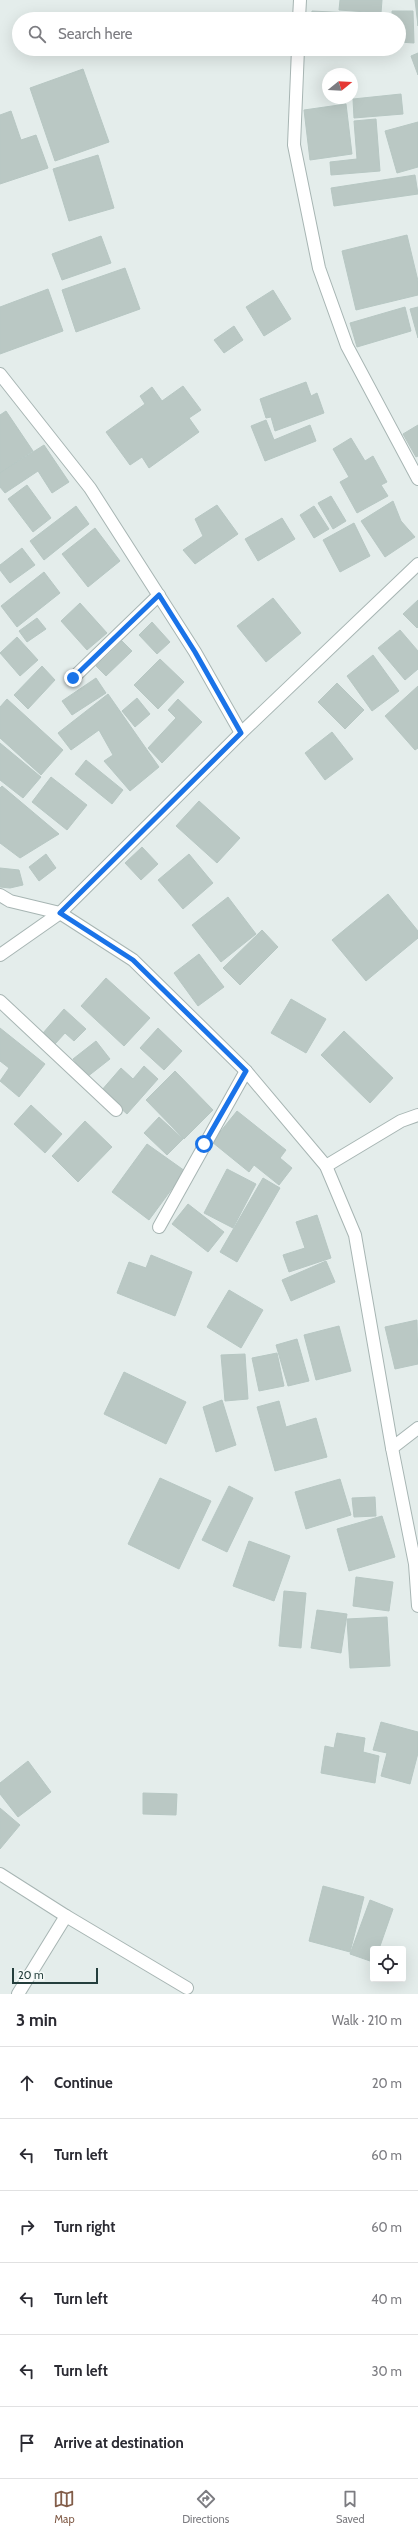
<!DOCTYPE html>
<html lang="en">
<head>
<meta charset="utf-8">
<style>
  :root { --surface:#fff; --page:#f7f7f7; --text:#2b2b33; --muted:#7c7c81; --line:#e1e1e2; --accent:#825d49 }
  body { margin:0; font-family:Cabin,sans-serif; background:var(--page); color:var(--text) }
  .controls { position:absolute; right:12px; bottom:12px; display:grid; overflow:hidden; border-radius:4px; box-shadow:0 4px 16px #0002 }
  .controls button { width:36px; height:36px; display:grid; place-items:center; padding:0; border:0; border-bottom:1px solid var(--line); background:var(--surface); color:var(--text); font:20px sans-serif }
  .compass { position:absolute; left:322px; top:68px; width:36px; height:36px; border-radius:50%; background:var(--surface); box-shadow:0 4px 16px #0002; rotate:72deg }
  .scale { position:absolute; left:12px; bottom:10px; width:86px; box-sizing:border-box; padding-left:4px; border:2px solid #243e3c; border-top:0; font-size:11px; line-height:14px; white-space:nowrap; color:#243e3c; -webkit-text-stroke:3px #f5faf8; paint-order:stroke }
  .stop { position:absolute; width:12px; height:12px; margin:-9px; border:3px solid #1a73e8; border-radius:50%; background:#fff }
  .stop.end { background:#1a73e8; border-color:#fff; box-shadow:0 1px 4px #0008 }
  .list { margin:0; padding:0; list-style:none }
  h2 { display:flex; justify-content:space-between; align-items:center; height:52px; margin:0; padding:0 16px; font-size:17px }
  h2 small { font-size:13px; font-weight:400; color:var(--muted) }
  .list li { display:grid; grid-template-columns:26px 1fr auto; gap:12px; align-items:center; box-sizing:border-box; height:72px; padding:0 16px; border-top:1px solid var(--line) }
  .list b { display:block; font-size:15px; white-space:nowrap }
  .list em { font-size:13px; font-style:normal; color:var(--muted) }
  .icon { flex:none; width:22px; height:22px; fill:none; stroke:currentColor; stroke-width:2; stroke-linecap:round; stroke-linejoin:round }
  .map { position:relative; flex:none; width:418px; height:1994px; overflow:hidden }
  .search { position:absolute; background:var(--surface); box-shadow:0 4px 16px #0002; left:12px; right:12px; top:12px; height:44px; display:flex; align-items:center; gap:10px; box-sizing:border-box; padding:0 14px; border-radius:22px; color:var(--muted); font-size:15px }
  .sheet { height:484px; background:var(--surface) }
  nav { display:flex; justify-content:space-around; align-items:center; box-sizing:border-box; height:56px; border-top:1px solid var(--line); background:var(--surface); font-size:11px; color:var(--muted) }
  nav a { display:grid; justify-items:center; gap:2px }
  nav .on { color:var(--accent) }
  .map>svg:first-child { display:block }
  .building { fill:#bac8c4; stroke:#b7c7c3 }
  .lines { fill:none; stroke-linecap:round; stroke-linejoin:round }
  .minor-casing { stroke:#a7b5b3; stroke-width:14 }
  .minor { stroke:#fff; stroke-width:12 }
  .route { stroke:#1a73e8; stroke-width:5 }
</style>
</head>
<body>
<div class="map">
<svg width="418" height="1994" viewBox="0 0 418 1994">
  <rect width="100%" height="100%" fill="#e4edeb"/>
  <!-- building -->
  <g class="building">
    <polygon points="340,0 382,0 381,13 339,10"/>
    <polygon points="415,0 418,0 418,26"/>
    <polygon points="312,11 351,13 351,19 311,19"/>
    <polygon points="392,11 413,11 414,43 399,42 399,19 392,19"/>
    <polygon points="418,53 418,75 411,56"/>
    <polygon points="83,69 109,142 55,161 30,88"/>
    <polygon points="401,94 403,114 354,118 353,99"/>
    <polygon points="346,104 352,154 310,160 304,110"/>
    <polygon points="11,111 21,140 36,135 48,168 0,184 0,115"/>
    <polygon points="376,119 380,171 331,175 330,162 357,159 354,121"/>
    <polygon points="418,122 418,167 397,173 385,131"/>
    <polygon points="98,155 114,208 69,221 53,169"/>
    <polygon points="415,175 418,194 334,206 331,188"/>
    <polygon points="407,235 418,281 418,295 356,310 342,251"/>
    <polygon points="101,236 111,263 62,280 52,254"/>
    <polygon points="125,268 140,309 76,332 62,290"/>
    <polygon points="48,289 63,331 0,354 0,307"/>
    <polygon points="273,290 291,319 264,336 246,307"/>
    <polygon points="405,307 411,331 357,347 350,323"/>
    <polygon points="418,307 418,338 410,309"/>
    <polygon points="234,326 243,340 224,353 214,340"/>
    <polygon points="306,382 311,396 317,393 324,413 275,431 271,417 266,418 260,399"/>
    <polygon points="183,386 201,410 189,418 199,432 149,468 142,457 130,465 106,432 145,404 140,396 152,387 162,401"/>
    <polygon points="6,411 33,451 0,473 0,415"/>
    <polygon points="266,420 274,440 310,425 316,441 265,461 251,426"/>
    <polygon points="418,425 418,456 416,457 403,434"/>
    <polygon points="351,438 365,461 373,456 387,482 381,485 388,496 357,513 340,482 349,477 333,449"/>
    <polygon points="44,445 69,482 52,493 38,471 5,493 0,487 0,473"/>
    <polygon points="27,485 51,518 33,532 8,499"/>
    <polygon points="331,496 346,521 333,529 318,503"/>
    <polygon points="393,501 401,521 415,537 385,557 361,521"/>
    <polygon points="217,505 238,534 195,564 183,550 203,536 195,519"/>
    <polygon points="76,506 89,524 44,560 30,541"/>
    <polygon points="314,506 329,529 314,538 300,515"/>
    <polygon points="282,518 295,539 258,561 245,539"/>
    <polygon points="354,523 370,556 340,572 323,540"/>
    <polygon points="95,528 120,561 88,587 62,554"/>
    <polygon points="22,548 35,565 10,583 0,570 0,565"/>
    <polygon points="44,572 60,593 17,627 1,606"/>
    <polygon points="273,598 301,633 266,662 237,626"/>
    <polygon points="418,600 418,627 417,628 403,614"/>
    <polygon points="80,603 107,633 87,650 61,621"/>
    <polygon points="37,618 46,629 27,642 19,631"/>
    <polygon points="152,622 170,642 157,654 139,635"/>
    <polygon points="400,630 418,651 418,669 405,680 378,648"/>
    <polygon points="17,637 38,660 20,676 0,653"/>
    <polygon points="122,641 132,651 106,676 96,666"/>
    <polygon points="373,655 399,691 372,711 347,676"/>
    <polygon points="160,659 184,682 158,709 134,685"/>
    <polygon points="42,666 55,680 28,709 14,695"/>
    <polygon points="96,678 106,693 72,715 62,701"/>
    <polygon points="337,683 364,710 345,729 318,702"/>
    <polygon points="418,686 418,748 415,750 385,716"/>
    <polygon points="108,694 159,767 130,791 104,761 113,755 99,730 71,750 58,733"/>
    <polygon points="137,698 150,714 135,727 122,711"/>
    <polygon points="7,699 63,750 41,775 0,738 0,707"/>
    <polygon points="178,699 202,722 162,763 148,748 176,718 168,710"/>
    <polygon points="332,732 353,759 325,780 305,753"/>
    <polygon points="0,743 41,777 23,798 0,780"/>
    <polygon points="86,760 123,790 112,804 75,774"/>
    <polygon points="51,777 87,805 67,830 32,802"/>
    <polygon points="2,786 59,834 20,858 0,843 0,788"/>
    <polygon points="199,801 240,838 217,863 176,826"/>
    <polygon points="142,847 158,864 141,880 125,863"/>
    <polygon points="46,854 56,868 39,881 29,867"/>
    <polygon points="189,854 213,883 183,909 158,880"/>
    <polygon points="0,868 19,870 23,885 10,888 0,887"/>
    <polygon points="388,894 418,931 418,938 366,981 332,940"/>
    <polygon points="228,897 256,934 221,962 192,925"/>
    <polygon points="262,930 278,947 240,985 223,968"/>
    <polygon points="199,954 224,987 198,1006 174,973"/>
    <polygon points="106,978 150,1018 124,1046 81,1006"/>
    <polygon points="291,999 326,1019 306,1053 271,1033"/>
    <polygon points="64,1009 86,1029 74,1041 65,1033 55,1044 43,1033"/>
    <polygon points="0,1028 45,1064 19,1097 0,1081 9,1068 0,1061"/>
    <polygon points="158,1028 182,1051 164,1070 140,1048"/>
    <polygon points="344,1031 393,1078 370,1103 321,1055"/>
    <polygon points="96,1041 110,1059 87,1077 73,1059"/>
    <polygon points="144,1066 158,1079 127,1114 101,1091 121,1068 133,1079"/>
    <polygon points="175,1071 213,1110 184,1139 146,1100"/>
    <polygon points="31,1105 62,1134 45,1153 14,1124"/>
    <polygon points="237,1111 286,1150 280,1158 292,1168 279,1185 254,1165 249,1172 212,1142"/>
    <polygon points="159,1117 183,1139 167,1155 144,1133"/>
    <polygon points="85,1121 112,1147 78,1182 52,1156"/>
    <polygon points="147,1144 185,1171 149,1220 112,1192"/>
    <polygon points="227,1169 256,1184 233,1228 204,1213"/>
    <polygon points="263,1178 280,1188 237,1262 220,1252"/>
    <polygon points="188,1204 224,1232 208,1252 172,1224"/>
    <polygon points="317,1215 331,1258 289,1272 283,1255 305,1248 296,1222"/>
    <polygon points="151,1255 192,1272 175,1316 117,1293 129,1262 146,1268"/>
    <polygon points="326,1261 335,1282 291,1301 282,1280"/>
    <polygon points="229,1290 263,1310 241,1348 207,1327"/>
    <polygon points="417,1320 418,1364 395,1369 385,1327"/>
    <polygon points="339,1326 351,1371 316,1380 304,1335"/>
    <polygon points="297,1339 309,1381 288,1386 276,1345"/>
    <polygon points="277,1353 284,1386 259,1391 252,1358"/>
    <polygon points="245,1354 248,1399 225,1401 221,1355"/>
    <polygon points="124,1372 186,1402 166,1444 104,1414"/>
    <polygon points="222,1400 236,1445 216,1452 203,1407"/>
    <polygon points="279,1401 286,1427 316,1418 327,1457 275,1471 257,1407"/>
    <polygon points="160,1478 211,1501 179,1569 128,1544"/>
    <polygon points="340,1479 351,1515 306,1529 295,1492"/>
    <polygon points="229,1486 253,1498 227,1552 202,1540"/>
    <polygon points="375,1497 376,1516 354,1517 352,1498"/>
    <polygon points="382,1516 395,1557 349,1571 337,1529"/>
    <polygon points="249,1541 290,1556 274,1601 233,1586"/>
    <polygon points="356,1577 393,1582 389,1611 353,1606"/>
    <polygon points="284,1591 306,1593 301,1648 279,1646"/>
    <polygon points="317,1610 347,1614 341,1653 311,1648"/>
    <polygon points="387,1617 390,1666 350,1668 347,1619"/>
    <polygon points="381,1722 418,1732 418,1753 410,1784 381,1776 387,1753 373,1750"/>
    <polygon points="337,1733 365,1738 363,1752 379,1756 375,1783 321,1773 325,1746 334,1748"/>
    <polygon points="28,1761 51,1792 18,1817 0,1794 0,1783"/>
    <polygon points="143,1793 177,1794 176,1815 143,1814"/>
    <polygon points="0,1808 20,1825 0,1849"/>
    <polygon points="323,1886 364,1897 350,1952 309,1941"/>
    <polygon points="370,1900 393,1909 379,1949 373,1949 373,1962 350,1954"/>
  </g>
  <g class="lines">
    <!-- minor casing -->
    <g class="minor-casing">
      <g id="minor">
        <polyline points="299,19 300,0"/>
        <polyline points="298,49 294,145 319,268 347,346 418,479"/>
        <polyline points="0,374 90,488 195,652 241,733"/>
        <polyline points="73,678 159,595"/>
        <polyline points="0,895 10,901 60,913 133,960 246,1071 326,1166 355,1235 392,1448 415,1564 418,1606"/>
        <polyline points="0,955 60,913 241,733 418,564"/>
        <polyline points="0,1001 116,1110"/>
        <polyline points="326,1166 401,1121 418,1115"/>
        <polyline points="159,1227 246,1071"/>
        <polyline points="392,1448 418,1428"/>
        <polyline points="0,1874 66,1916 187,1988"/>
        <polyline points="18,1994 66,1916"/>
      </g>
    </g>
    <!-- minor -->
    <use href="#minor" class="minor"/>
  </g>
  <g class="lines">
    <!-- route -->
    <polyline class="route" points="73,678 159,595 195,652 241,733 60,913 133,960 246,1071 204,1144"/>
  </g>
</svg>
<div class="controls">
<button><svg class="icon" aria-label="locate" viewBox="0 0 24 24"><circle cx="12" cy="12" r="6"/><path d="M12 2v4M12 18v4M2 12h4M18 12h4"/></svg></button>
</div>
<svg class="compass" viewBox="-18 -18 36 36"><path d="M0-13l5 13h-10z" fill="#e53935"/><path d="M0 13l5-13h-10z" fill="#7c7c81"/></svg>
<div class="scale">20 m</div>
<div class="stop" style="left:204px;top:1144px"></div>
<div class="stop end" style="left:73px;top:678px"></div>
<div class="search"><svg class="icon" aria-label="search" viewBox="0 0 24 24"><circle cx="10" cy="10" r="6"/><path d="M15 15l6 6"/></svg>Search here</div>
</div>
<section class="sheet">
<h2>3 min<small>Walk · 210 m</small></h2>
<ul class="list">
<li><svg class="icon" aria-label="ahead" viewBox="0 0 24 24"><path d="M12 20V5M6 11l6-6 6 6"/></svg><div><b>Continue</b></div><em>20 m</em></li>
<li><svg class="icon" aria-label="left" viewBox="0 0 24 24"><path d="M17 20v-9H6M10 6l-5 5 5 5"/></svg><div><b>Turn left</b></div><em>60 m</em></li>
<li><svg class="icon" aria-label="right" viewBox="0 0 24 24"><path d="M7 20v-9h11M14 6l5 5-5 5"/></svg><div><b>Turn right</b></div><em>60 m</em></li>
<li><svg class="icon" aria-label="left" viewBox="0 0 24 24"><path d="M17 20v-9H6M10 6l-5 5 5 5"/></svg><div><b>Turn left</b></div><em>40 m</em></li>
<li><svg class="icon" aria-label="left" viewBox="0 0 24 24"><path d="M17 20v-9H6M10 6l-5 5 5 5"/></svg><div><b>Turn left</b></div><em>30 m</em></li>
<li><svg class="icon" aria-label="arrive" viewBox="0 0 24 24"><path d="M6 21V4h12l-3 4 3 4H6"/></svg><div><b>Arrive at destination</b></div></li>
</ul>
</section>
<nav>
<a class="on"><svg class="icon" aria-label="map" viewBox="0 0 24 24"><path d="M3 6l6-2 6 2 6-2v14l-6 2-6-2-6 2zM9 4v14M15 6v14"/></svg>Map</a>
<a><svg class="icon" aria-label="directions" viewBox="0 0 24 24"><path d="M12 3l9 9-9 9-9-9zM9 14v-3h6M13 9l2 2-2 2"/></svg>Directions</a>
<a><svg class="icon" aria-label="saved" viewBox="0 0 24 24"><path d="M7 4h10v16l-5-4-5 4z"/></svg>Saved</a>
</nav>
</body>
</html>
